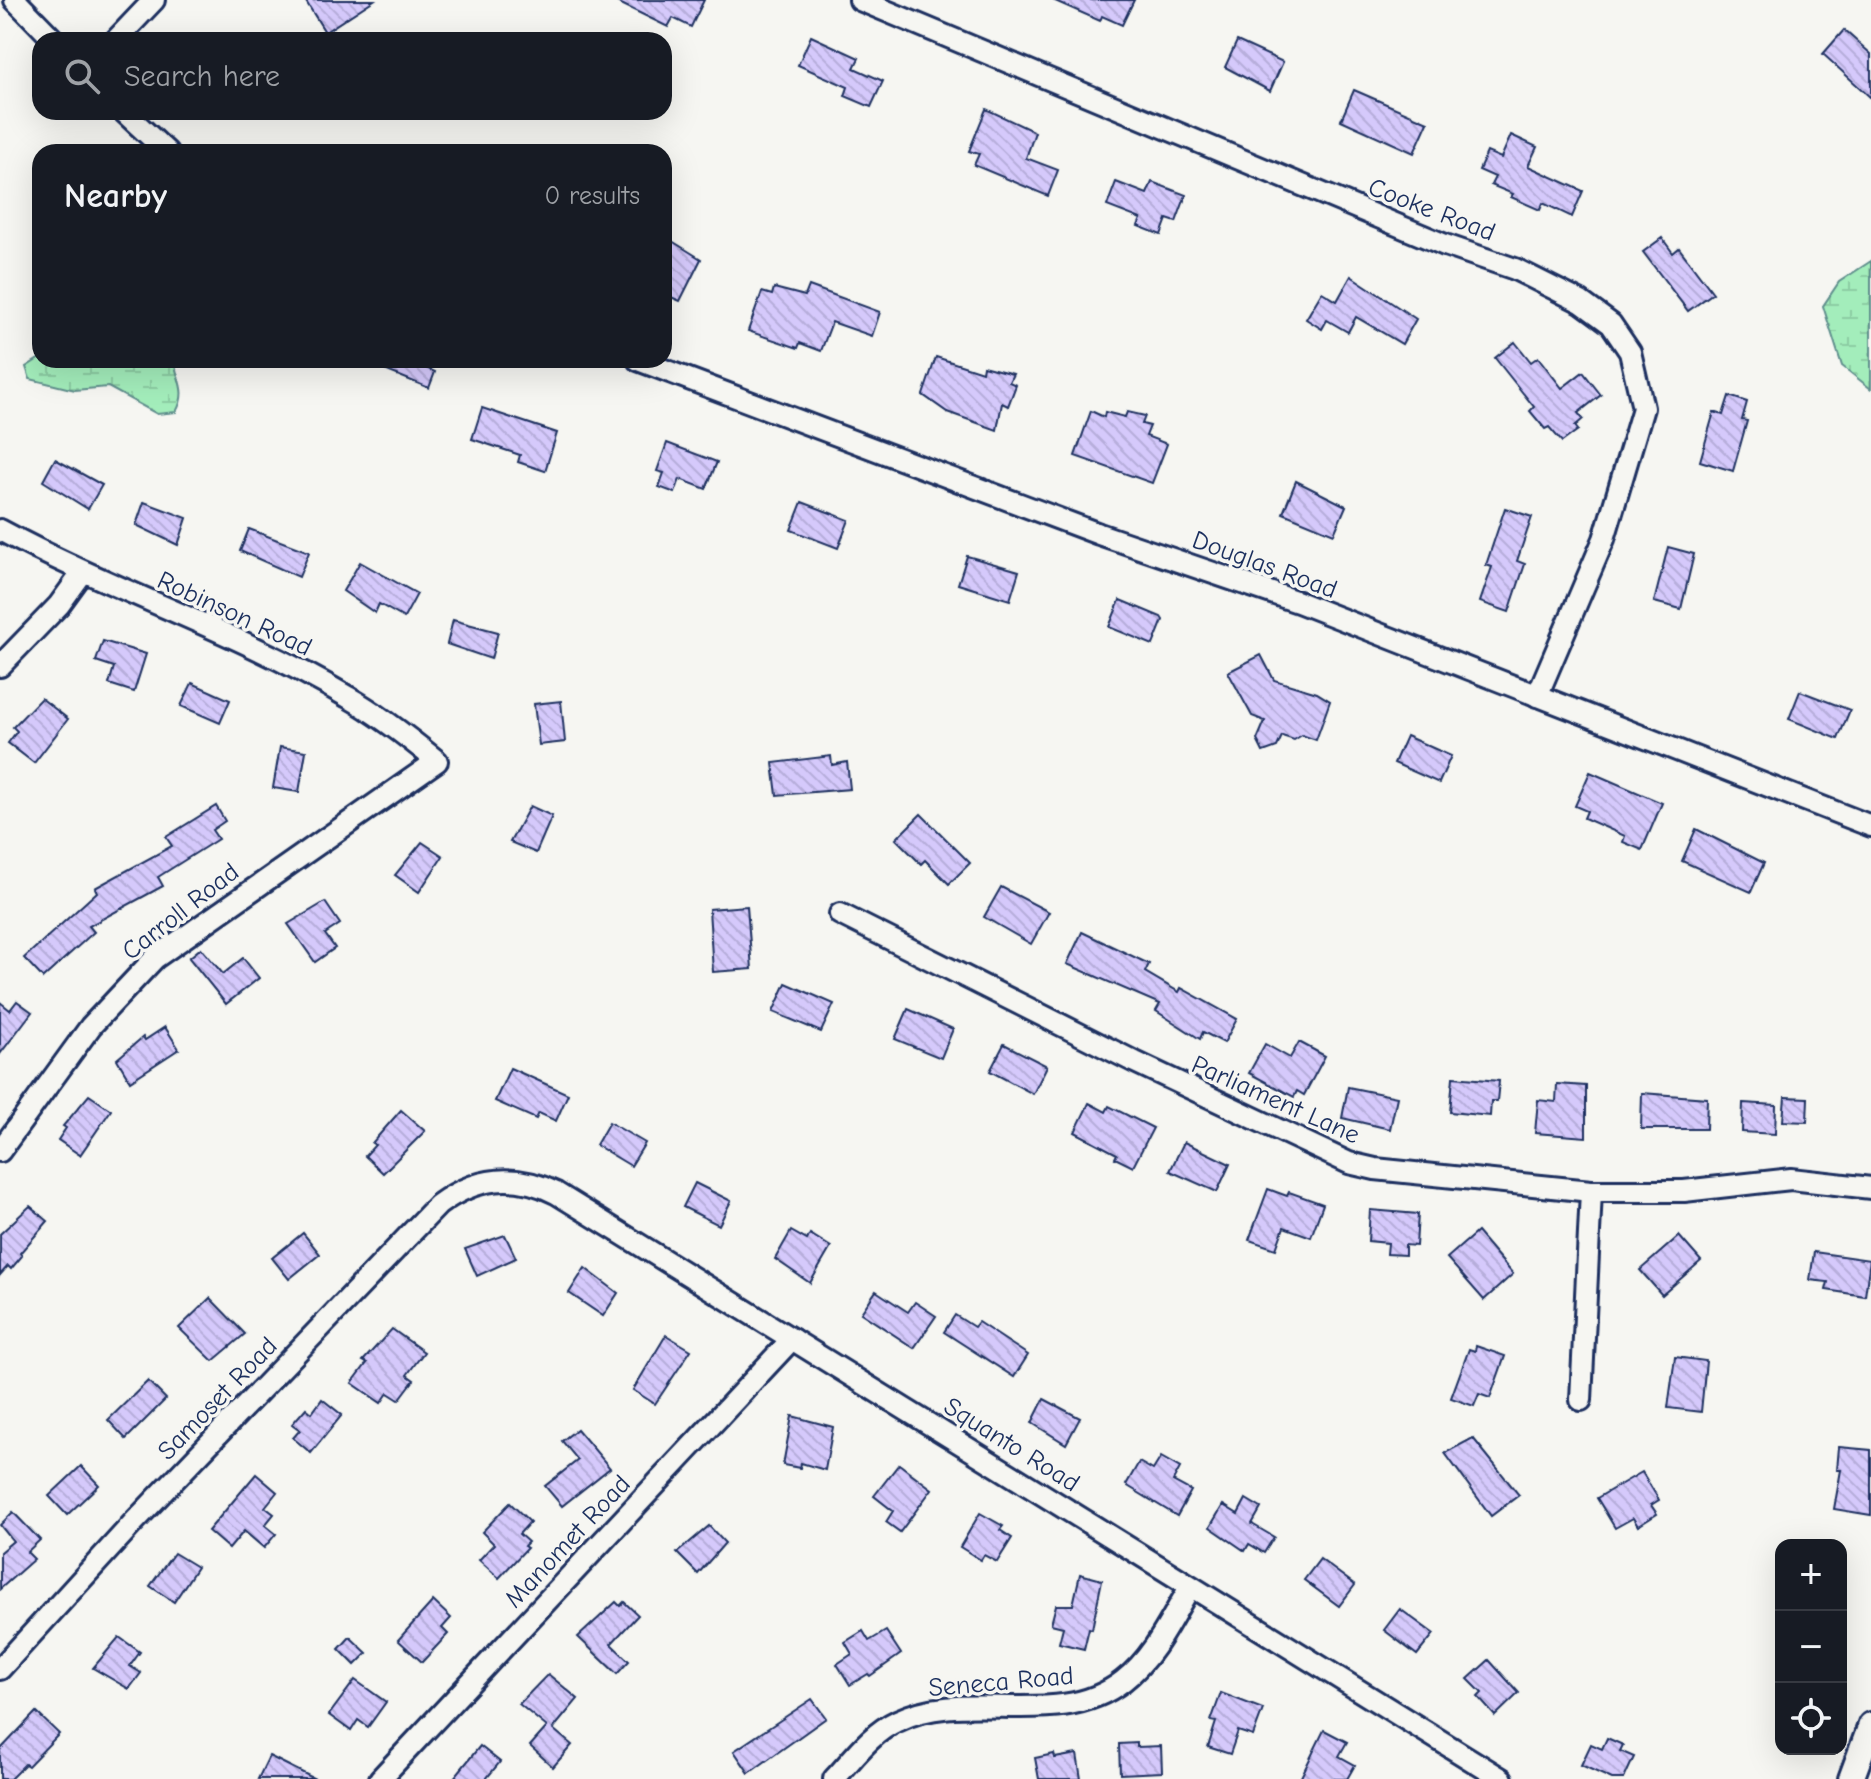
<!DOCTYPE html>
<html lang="en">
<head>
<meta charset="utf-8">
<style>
  :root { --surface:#171b24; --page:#20242c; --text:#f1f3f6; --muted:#9ea1a6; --line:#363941 }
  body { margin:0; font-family:"Comic Neue",sans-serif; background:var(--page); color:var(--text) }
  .controls { position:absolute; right:24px; bottom:24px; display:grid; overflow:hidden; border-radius:16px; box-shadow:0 8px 32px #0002 }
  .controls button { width:72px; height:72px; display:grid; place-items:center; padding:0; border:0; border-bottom:2px solid var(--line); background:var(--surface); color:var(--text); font:40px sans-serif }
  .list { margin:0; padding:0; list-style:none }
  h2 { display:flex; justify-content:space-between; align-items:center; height:104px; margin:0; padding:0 32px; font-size:34px }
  h2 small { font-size:26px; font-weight:400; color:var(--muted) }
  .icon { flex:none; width:44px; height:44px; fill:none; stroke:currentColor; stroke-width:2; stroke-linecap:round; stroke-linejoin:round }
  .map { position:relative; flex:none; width:1871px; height:1779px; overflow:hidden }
  .search { position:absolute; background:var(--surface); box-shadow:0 8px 32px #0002; left:32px; top:32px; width:640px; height:88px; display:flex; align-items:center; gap:20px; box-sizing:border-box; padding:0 28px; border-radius:24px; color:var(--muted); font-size:30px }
  .panel { position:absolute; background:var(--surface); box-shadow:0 8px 32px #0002; left:32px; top:144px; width:640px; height:224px; border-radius:24px }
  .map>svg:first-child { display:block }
  .wetland { fill:url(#wetland-marsh); stroke:#5f8e8c; stroke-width:2 }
  .building { fill:url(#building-back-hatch); stroke:#1b2f5e; stroke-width:2 }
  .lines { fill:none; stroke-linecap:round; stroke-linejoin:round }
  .minor-casing { stroke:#1b2f5e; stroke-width:26 }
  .tertiary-casing { stroke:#1b2f5e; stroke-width:30 }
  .minor { stroke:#f6f6f2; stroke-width:20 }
  .tertiary { stroke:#f6f6f2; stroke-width:24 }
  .labels { text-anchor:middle; stroke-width:7; stroke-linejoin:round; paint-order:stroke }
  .street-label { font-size:26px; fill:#1b2f5e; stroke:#f6f6f2 }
</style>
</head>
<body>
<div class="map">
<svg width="1871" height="1779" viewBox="0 0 1871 1779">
  <defs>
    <pattern id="wetland-marsh" width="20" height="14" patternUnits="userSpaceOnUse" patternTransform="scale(2)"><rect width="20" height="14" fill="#a3edbb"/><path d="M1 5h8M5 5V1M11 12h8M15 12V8" fill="none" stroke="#8ccca3"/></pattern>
    <pattern id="building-back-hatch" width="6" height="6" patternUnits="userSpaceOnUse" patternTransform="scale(2)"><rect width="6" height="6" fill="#d5c9fb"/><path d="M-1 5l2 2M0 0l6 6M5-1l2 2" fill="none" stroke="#b6adda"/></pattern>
  </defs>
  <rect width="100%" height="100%" fill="#f6f6f2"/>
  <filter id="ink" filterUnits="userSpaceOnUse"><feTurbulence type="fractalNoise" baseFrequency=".0125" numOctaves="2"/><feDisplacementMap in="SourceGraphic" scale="16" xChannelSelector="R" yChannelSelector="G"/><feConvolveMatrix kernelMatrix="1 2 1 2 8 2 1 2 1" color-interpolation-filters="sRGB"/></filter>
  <g filter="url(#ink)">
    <!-- wetland -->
    <g class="wetland">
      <polygon points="1871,261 1871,389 1842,366 1823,306 1839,282"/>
      <path d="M40,358L174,360C177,381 188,391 176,412L157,414L108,387L75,390L30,379L26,367Z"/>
    </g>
    <!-- building -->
    <g class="building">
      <polygon points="305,0 374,0 325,32"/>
      <polygon points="613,0 704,0 691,27 673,18 668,27"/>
      <polygon points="1053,0 1134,0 1122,25 1102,16 1100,21"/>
      <polygon points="1844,30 1871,54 1871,98 1823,54"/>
      <polygon points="811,36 859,58 854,68 883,81 871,107 845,96 848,87 798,65"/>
      <polygon points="1237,41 1283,62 1270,91 1225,67"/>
      <polygon points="1354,90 1428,122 1414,153 1341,120"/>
      <polygon points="986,109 1035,132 1026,158 1058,170 1048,196 974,165 979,154 969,151"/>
      <polygon points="1511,135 1537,147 1528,166 1583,191 1572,217 1543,203 1540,210 1511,197 1513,194 1491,185 1495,177 1479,170 1487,152 1501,158"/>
      <polygon points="1116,182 1147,194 1152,182 1186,195 1176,222 1167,219 1161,235 1138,226 1141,219 1107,206"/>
      <polygon points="664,236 701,259 680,301 664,294"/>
      <polygon points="1662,238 1673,253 1679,248 1713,293 1688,311 1643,252"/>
      <polygon points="1351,276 1416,319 1402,344 1356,317 1348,332 1327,320 1322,329 1306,319 1322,292 1337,301"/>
      <polygon points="809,286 880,312 872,336 832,322 821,351 800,343 798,348 748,331 762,292 772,295 774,288 805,296"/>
      <polygon points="1515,342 1531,362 1538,357 1562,388 1583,372 1601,395 1578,413 1583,419 1575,426 1578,430 1562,442 1549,427 1545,429 1530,411 1534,407 1495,358"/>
      <polygon points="936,357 982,372 983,366 1013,374 1009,382 1016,385 1008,406 1002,403 997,430 947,412 923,395"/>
      <polygon points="360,360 429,360 426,368 435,372 429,388"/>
      <polygon points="1729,396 1747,402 1742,420 1747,421 1733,471 1700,461 1714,412 1723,415"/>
      <polygon points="482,408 557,433 545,471 518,462 520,455 472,439"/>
      <polygon points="1091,411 1104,417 1105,412 1125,417 1127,412 1145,416 1142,424 1150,426 1146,436 1167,444 1152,483 1075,456"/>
      <polygon points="667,443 717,462 706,489 680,479 675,493 659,487 664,473 657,471"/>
      <polygon points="55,459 102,485 88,509 43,481"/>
      <polygon points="1296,481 1346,506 1334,534 1283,513"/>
      <polygon points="144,502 187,518 178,545 136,525"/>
      <polygon points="802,502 849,520 838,548 791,530"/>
      <polygon points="1505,508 1532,517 1517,561 1525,564 1509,612 1480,602 1492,567 1486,565"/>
      <polygon points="249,529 309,552 299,577 240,551"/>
      <polygon points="1668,547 1694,554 1681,609 1654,602"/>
      <polygon points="967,556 1019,571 1010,600 958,584"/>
      <polygon points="360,562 417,594 404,618 379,604 375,613 343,591"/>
      <polygon points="1120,600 1161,617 1163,620 1153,645 1109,627"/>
      <polygon points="453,620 498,632 491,659 447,644"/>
      <polygon points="103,641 146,654 134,692 109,684 114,667 96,661"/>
      <polygon points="1261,655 1274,680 1317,693 1330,701 1316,740 1302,735 1294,740 1282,736 1277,747 1263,752 1257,740 1265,721 1252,716 1228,672"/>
      <polygon points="192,683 230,700 220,723 181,706"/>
      <polygon points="1800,691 1850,710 1838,739 1789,719"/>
      <polygon points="41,698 68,719 34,763 8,743 17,731 13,727"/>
      <polygon points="561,701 565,742 539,745 534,704"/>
      <polygon points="1406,736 1451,756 1439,783 1394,763"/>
      <polygon points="280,747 306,751 299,792 273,788"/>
      <polygon points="831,756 832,765 847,762 850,789 777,795 773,763"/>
      <polygon points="1590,772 1662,803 1642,850 1623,842 1625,836 1584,818 1587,811 1575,806"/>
      <polygon points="216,806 225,821 212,830 218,839 158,877 163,886 89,926 94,932 43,978 24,958 97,892 95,888 172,846 166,837"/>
      <polygon points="530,806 552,816 536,853 510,842"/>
      <polygon points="921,814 970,863 949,884 925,860 921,864 896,839"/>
      <polygon points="1696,829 1764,863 1751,892 1682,861"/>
      <polygon points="422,842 443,856 419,892 395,875"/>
      <polygon points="1001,887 1049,912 1031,944 984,917"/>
      <polygon points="325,902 340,924 325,934 335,948 315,962 288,924"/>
      <polygon points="747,906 752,969 713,972 709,909"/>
      <polygon points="1082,932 1149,964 1145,972 1179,992 1181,988 1237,1019 1224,1043 1203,1032 1200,1039 1156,1011 1160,1004 1067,964"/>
      <polygon points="201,948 223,974 243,958 259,978 226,1004 189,958"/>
      <polygon points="786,983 834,1004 821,1032 773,1012"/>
      <polygon points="17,1001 32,1012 0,1054 0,1002 10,1010"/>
      <polygon points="908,1009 953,1029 941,1058 895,1039"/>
      <polygon points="165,1027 179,1049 130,1081 117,1059 143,1037 145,1040"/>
      <polygon points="1299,1042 1325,1056 1304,1095 1297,1091 1294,1097 1249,1073 1265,1044 1290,1058"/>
      <polygon points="1004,1044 1047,1066 1033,1094 990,1071"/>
      <polygon points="510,1068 568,1094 556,1121 539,1113 536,1119 495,1101"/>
      <polygon points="1453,1077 1499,1081 1497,1101 1491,1101 1490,1116 1450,1112"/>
      <polygon points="1557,1084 1586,1086 1586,1137 1535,1133 1538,1100 1556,1102"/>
      <polygon points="1348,1087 1397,1097 1390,1129 1342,1118"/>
      <polygon points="1642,1093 1707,1098 1706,1129 1641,1129"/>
      <polygon points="89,1095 111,1110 80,1155 58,1140 66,1128 63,1126"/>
      <polygon points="1785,1097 1808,1098 1807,1122 1783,1121"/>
      <polygon points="1089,1103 1106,1112 1109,1106 1153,1128 1133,1167 1115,1158 1117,1154 1075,1132"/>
      <polygon points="1743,1103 1776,1105 1775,1134 1742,1132"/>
      <polygon points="401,1110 425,1131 383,1173 365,1156 375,1145 372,1143"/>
      <polygon points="609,1122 645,1143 631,1166 596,1145"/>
      <polygon points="1184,1142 1230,1164 1217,1192 1170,1171"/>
      <polygon points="695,1183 731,1201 719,1225 683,1207"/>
      <polygon points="1268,1189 1287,1196 1289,1192 1323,1204 1311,1237 1284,1227 1276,1249 1249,1240"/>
      <polygon points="30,1206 48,1221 20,1253 22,1256 11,1269 8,1266 0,1275 0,1234"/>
      <polygon points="1370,1210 1418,1214 1416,1246 1405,1245 1405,1255 1387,1254 1388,1243 1368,1241"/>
      <polygon points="791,1231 807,1240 810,1234 831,1247 810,1283 775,1259"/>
      <polygon points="1477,1232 1513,1274 1484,1300 1447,1258"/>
      <polygon points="303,1233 320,1254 289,1279 272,1258"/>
      <polygon points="505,1235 516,1258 477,1276 465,1249"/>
      <polygon points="1679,1236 1701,1261 1662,1295 1640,1270"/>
      <polygon points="1814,1252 1870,1260 1865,1296 1826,1290 1828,1282 1810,1280"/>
      <polygon points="585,1268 618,1293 603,1316 569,1293"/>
      <polygon points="876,1291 908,1312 915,1302 936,1316 914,1348 861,1313"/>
      <polygon points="210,1298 245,1334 213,1361 179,1328"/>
      <polygon points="955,1315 974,1327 978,1322 1028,1355 1014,1377 944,1332"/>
      <polygon points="392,1329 424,1352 407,1375 414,1380 399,1400 388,1393 381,1403 352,1383 367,1363 363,1361"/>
      <polygon points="666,1335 691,1350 655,1404 633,1390"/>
      <polygon points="1476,1346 1505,1356 1490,1398 1479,1394 1474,1406 1451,1398 1469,1349 1475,1351"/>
      <polygon points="1675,1357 1706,1361 1701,1412 1668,1408"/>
      <polygon points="148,1381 166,1399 126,1439 108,1420"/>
      <polygon points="322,1399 342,1415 311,1453 293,1438 300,1430 292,1424 306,1408 312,1413"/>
      <polygon points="1044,1399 1080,1418 1066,1444 1032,1423"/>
      <polygon points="792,1416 833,1427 825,1470 801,1463 800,1468 783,1465"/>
      <polygon points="577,1429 610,1468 562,1506 545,1486 578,1460 562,1441"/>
      <polygon points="1473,1438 1519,1495 1491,1516 1445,1453"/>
      <polygon points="1839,1447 1871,1450 1871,1515 1834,1509 1841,1470 1837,1470"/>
      <polygon points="1161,1457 1180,1468 1173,1481 1191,1491 1177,1516 1126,1485 1139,1462 1153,1470"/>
      <polygon points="899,1464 932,1489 900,1532 886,1522 893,1511 874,1496"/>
      <polygon points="81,1466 99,1485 67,1515 49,1496"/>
      <polygon points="1642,1472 1659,1500 1651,1505 1657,1514 1638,1526 1633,1518 1615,1528 1597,1498"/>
      <polygon points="256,1474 277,1492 265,1507 274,1514 265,1525 276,1534 264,1548 244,1531 229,1549 208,1531"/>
      <polygon points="1246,1499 1261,1508 1252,1524 1274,1537 1264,1553 1249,1544 1245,1551 1210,1527 1223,1505 1238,1514"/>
      <polygon points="510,1503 530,1522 519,1534 528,1542 524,1546 527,1548 499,1578 479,1560 494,1544 482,1532"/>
      <polygon points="13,1512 40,1540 27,1552 34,1559 0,1589 0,1552 13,1541 0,1525"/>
      <polygon points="980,1513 1003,1526 1000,1530 1012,1538 997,1562 984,1555 981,1560 960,1547"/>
      <polygon points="709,1526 725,1543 698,1574 677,1553"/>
      <polygon points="174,1553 197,1567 174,1602 150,1586"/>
      <polygon points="1320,1559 1355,1585 1339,1606 1304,1580"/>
      <polygon points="1080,1574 1102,1580 1092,1629 1089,1628 1084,1649 1059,1643 1063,1627 1051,1624 1056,1605 1073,1605"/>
      <polygon points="433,1601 451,1618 442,1628 448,1634 422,1662 398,1640"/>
      <polygon points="616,1602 620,1606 624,1602 638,1615 611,1644 629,1661 617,1674 578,1637"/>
      <polygon points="1400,1609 1434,1634 1417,1655 1384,1630"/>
      <polygon points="863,1631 869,1641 886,1631 901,1654 870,1676 868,1674 850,1685 837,1664 852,1654 845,1642"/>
      <polygon points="119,1637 140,1652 130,1666 141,1673 129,1689 93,1668"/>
      <polygon points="350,1637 367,1653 355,1665 339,1649"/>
      <polygon points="1489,1660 1519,1693 1495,1716 1478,1697 1482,1693 1468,1679"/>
      <polygon points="548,1674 578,1699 553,1729 572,1745 553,1767 530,1746 547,1727 519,1704"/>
      <polygon points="355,1680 386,1702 368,1727 358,1720 351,1731 329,1715"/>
      <polygon points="1221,1693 1263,1709 1253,1736 1238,1731 1230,1754 1208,1747 1216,1722 1211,1721"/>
      <polygon points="812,1699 826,1718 749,1773 734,1751"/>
      <polygon points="36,1712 59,1734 28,1766 25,1764 10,1779 0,1779 0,1750"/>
      <polygon points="1324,1730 1347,1742 1339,1756 1355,1765 1347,1779 1300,1779"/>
      <polygon points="1607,1738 1623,1745 1620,1751 1634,1757 1624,1779 1612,1779 1581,1765 1591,1744 1602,1749"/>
      <polygon points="1137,1743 1137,1747 1161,1746 1162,1772 1120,1774 1119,1744"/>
      <polygon points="480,1746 500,1762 486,1779 453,1779"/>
      <polygon points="1054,1754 1055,1758 1077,1754 1081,1779 1039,1779 1035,1758"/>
      <polygon points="269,1756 315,1779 258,1779"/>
    </g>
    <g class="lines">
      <!-- minor casing -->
      <g class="minor-casing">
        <g id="minor">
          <polyline points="15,0 54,40"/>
          <polyline points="860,0 1445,245 1515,269 1581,302 1611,324 1630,352 1643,408 1604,539 1537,696"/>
          <polyline points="116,40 154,0"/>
          <polyline points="124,112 167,152"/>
          <polyline points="638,360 1099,534 1298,602 1871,826"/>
          <path d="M0,530C113,591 238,631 348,697C380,715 409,738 437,761L155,958L91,1026L0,1151"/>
          <polyline points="0,666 59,605 83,572"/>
          <polyline points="840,914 1135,1062 1349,1163 1375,1169 1591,1191 1684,1191 1791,1179 1871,1188"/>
          <polyline points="1581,1400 1591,1191"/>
          <path d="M0,1669L133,1523L438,1205C476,1177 514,1172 556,1193L1502,1779"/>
          <polyline points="380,1779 792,1339"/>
          <path d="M834,1779C853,1759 871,1733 897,1721C967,1686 1058,1732 1123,1681C1154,1657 1171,1619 1190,1587"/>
        </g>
      </g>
      <!-- tertiary casing -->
      <g class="tertiary-casing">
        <polyline id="tertiary" points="1851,1779 1871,1725"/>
      </g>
      <!-- minor -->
      <use href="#minor" class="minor"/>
      <!-- tertiary -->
      <use href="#tertiary" class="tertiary"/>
    </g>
  </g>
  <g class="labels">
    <!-- street labels -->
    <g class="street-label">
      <text transform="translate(1432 209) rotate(21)" y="9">Cooke Road</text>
      <text transform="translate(1265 564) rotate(20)" y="9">Douglas Road</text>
      <text transform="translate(235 613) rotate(25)" y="9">Robinson Road</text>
      <text transform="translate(180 911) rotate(-38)" y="9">Carroll Road</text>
      <text transform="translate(1276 1099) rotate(24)" y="9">Parliament Lane</text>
      <text transform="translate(217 1398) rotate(-46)" y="9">Samoset Road</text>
      <text transform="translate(1012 1444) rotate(32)" y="9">Squanto Road</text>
      <text transform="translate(567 1541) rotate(-47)" y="9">Manomet Road</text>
      <text transform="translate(1001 1681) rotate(-5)" y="9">Seneca Road</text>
    </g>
  </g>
</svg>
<div class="controls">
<button>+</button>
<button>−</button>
<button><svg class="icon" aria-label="locate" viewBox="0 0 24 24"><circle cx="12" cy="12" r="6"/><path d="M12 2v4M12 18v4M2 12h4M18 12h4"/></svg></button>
</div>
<div class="search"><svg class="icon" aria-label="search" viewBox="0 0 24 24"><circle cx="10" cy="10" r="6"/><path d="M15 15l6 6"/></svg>Search here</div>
<section class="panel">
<h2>Nearby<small>0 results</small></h2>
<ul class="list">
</ul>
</section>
</div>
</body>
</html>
